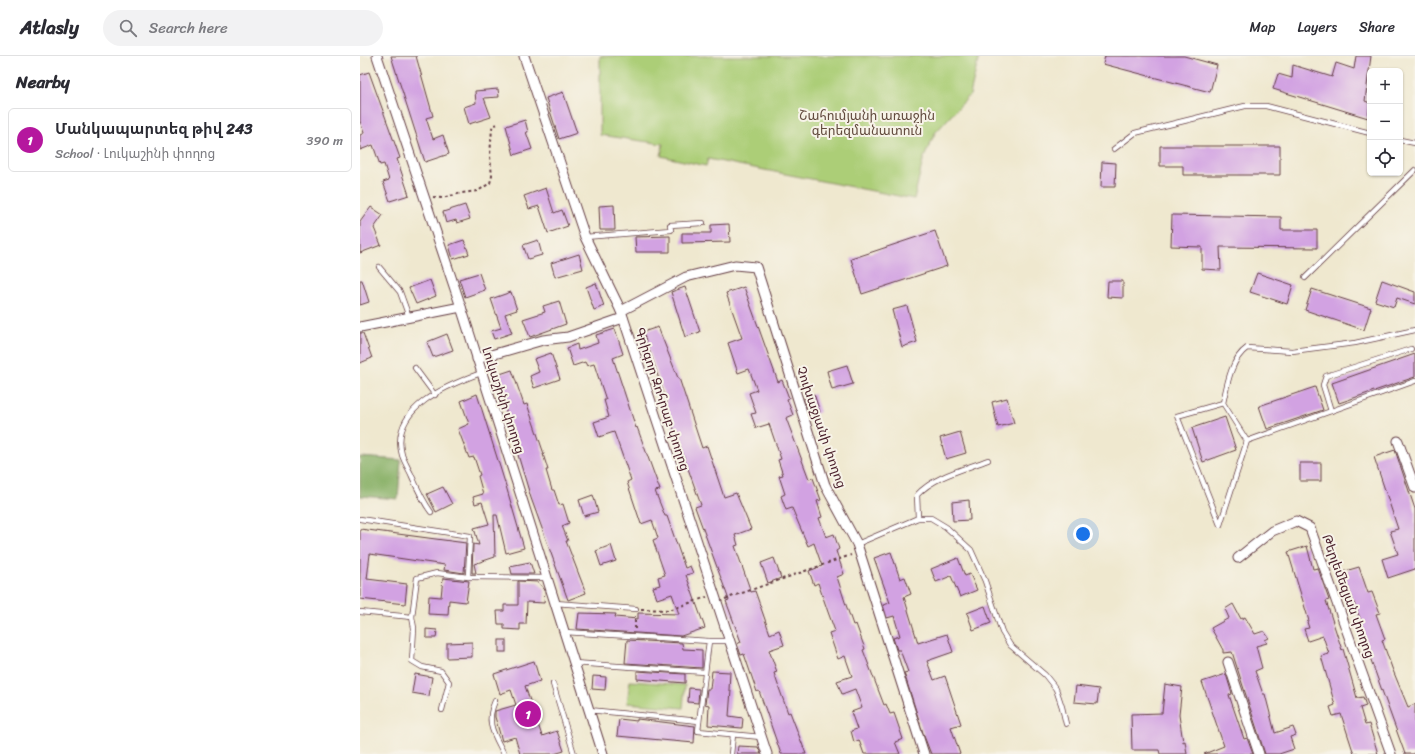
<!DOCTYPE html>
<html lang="en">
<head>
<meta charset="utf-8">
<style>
  :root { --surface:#fff; --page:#f2f2f3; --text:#2b2b33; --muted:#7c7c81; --line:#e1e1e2; --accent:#b5179e }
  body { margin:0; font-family:Sriracha,"Noto Sans Armenian",sans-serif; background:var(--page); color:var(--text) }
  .controls { position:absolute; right:12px; top:12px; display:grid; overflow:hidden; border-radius:6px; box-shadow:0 1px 3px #0004 }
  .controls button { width:36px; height:36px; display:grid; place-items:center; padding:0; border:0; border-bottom:1px solid var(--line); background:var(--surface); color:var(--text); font:20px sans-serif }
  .you { position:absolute; left:723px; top:478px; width:14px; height:14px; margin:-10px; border:3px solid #fff; border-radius:50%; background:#1a73e8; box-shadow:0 0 0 6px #1a73e833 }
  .badge { display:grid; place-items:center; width:26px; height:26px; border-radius:50%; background:var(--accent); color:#fff; font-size:13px; font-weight:700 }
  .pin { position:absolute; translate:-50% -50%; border:2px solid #fff; box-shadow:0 1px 4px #0006 }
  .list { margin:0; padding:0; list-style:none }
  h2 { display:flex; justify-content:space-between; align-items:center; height:52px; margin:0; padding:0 16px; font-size:17px }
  h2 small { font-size:13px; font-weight:400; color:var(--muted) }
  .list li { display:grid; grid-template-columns:26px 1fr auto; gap:12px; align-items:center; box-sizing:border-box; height:64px; margin:0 8px 8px; padding:0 8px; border:1px solid var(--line); border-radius:6px }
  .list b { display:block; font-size:15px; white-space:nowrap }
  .list p { margin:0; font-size:13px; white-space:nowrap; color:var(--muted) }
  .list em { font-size:13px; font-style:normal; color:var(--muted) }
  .icon { flex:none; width:22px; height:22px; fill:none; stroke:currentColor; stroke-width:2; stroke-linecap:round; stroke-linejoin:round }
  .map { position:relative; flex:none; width:1055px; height:698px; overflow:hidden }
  header { display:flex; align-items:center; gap:24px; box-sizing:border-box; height:56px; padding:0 20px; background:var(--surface); border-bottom:1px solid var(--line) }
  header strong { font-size:19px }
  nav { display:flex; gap:22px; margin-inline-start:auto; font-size:14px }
  .search { width:280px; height:36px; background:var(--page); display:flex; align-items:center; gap:10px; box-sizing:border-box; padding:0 14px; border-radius:22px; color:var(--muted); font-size:15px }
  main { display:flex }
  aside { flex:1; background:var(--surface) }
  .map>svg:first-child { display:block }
  .green { fill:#acce77; stroke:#7b7651 }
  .forest { fill:#89b168; stroke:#6a684a }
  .building { fill:#d2a2e2 }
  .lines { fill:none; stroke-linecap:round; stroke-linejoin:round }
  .service-casing { stroke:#633d44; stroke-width:6 }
  .minor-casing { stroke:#633d44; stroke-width:11 }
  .path { stroke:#633d44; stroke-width:2; stroke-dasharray:3 3; stroke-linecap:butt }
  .service { stroke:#fff; stroke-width:4.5 }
  .minor { stroke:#fff; stroke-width:9 }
  .labels { text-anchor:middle; stroke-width:4; stroke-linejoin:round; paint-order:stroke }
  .park-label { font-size:13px; fill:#624b3e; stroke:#f7f3e8 }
  .street-label { font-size:13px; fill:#4a1f2b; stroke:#f7f3e8 }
</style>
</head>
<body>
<header>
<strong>Atlasly</strong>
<div class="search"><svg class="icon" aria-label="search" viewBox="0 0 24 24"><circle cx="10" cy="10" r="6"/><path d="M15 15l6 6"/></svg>Search here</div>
<nav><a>Map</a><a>Layers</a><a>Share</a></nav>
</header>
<main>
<aside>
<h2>Nearby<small></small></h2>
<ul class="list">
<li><span class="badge">1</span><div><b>Մանկապարտեզ թիվ 243</b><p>School · Լուկաշինի փողոց</p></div><em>390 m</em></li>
</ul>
</aside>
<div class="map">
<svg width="1055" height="698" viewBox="0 0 1055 698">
  <rect width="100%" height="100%" fill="#f7f3e8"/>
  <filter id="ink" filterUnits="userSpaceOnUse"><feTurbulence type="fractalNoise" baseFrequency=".025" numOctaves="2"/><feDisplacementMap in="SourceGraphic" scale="8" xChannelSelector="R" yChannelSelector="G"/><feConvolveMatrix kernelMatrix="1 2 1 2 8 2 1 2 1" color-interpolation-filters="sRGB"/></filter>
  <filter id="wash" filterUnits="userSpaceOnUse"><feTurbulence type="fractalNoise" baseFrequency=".012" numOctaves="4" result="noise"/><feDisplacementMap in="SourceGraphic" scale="16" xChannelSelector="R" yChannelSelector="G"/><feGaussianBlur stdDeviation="0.9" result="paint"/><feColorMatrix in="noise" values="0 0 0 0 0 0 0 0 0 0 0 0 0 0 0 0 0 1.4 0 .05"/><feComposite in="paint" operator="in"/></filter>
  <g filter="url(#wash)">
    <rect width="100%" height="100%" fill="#efe8cf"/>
    <!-- green -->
    <g class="green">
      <polygon points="240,0 619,0 610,39 575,77 563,104 554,143 348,103 346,110 301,100 303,88 240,79"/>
      <polygon points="270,625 325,629 323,652 267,647"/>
    </g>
    <!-- forest -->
    <polygon class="forest" points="0,401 41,404 38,443 0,440"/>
    <g id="blocks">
      <!-- building -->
      <g class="building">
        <polygon points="31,0 56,0 73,60 66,62 73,83 83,79 89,98 65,106"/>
        <polygon points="745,0 824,0 857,9 850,36 743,8"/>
        <polygon points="996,0 1011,0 1005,45 1010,47 1008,62 913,33 918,18 932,22 933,9 972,21 976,7 994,13"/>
        <polygon points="9,16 40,102 37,103 49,139 30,145 23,126 29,124 24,108 20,109 13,89 0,94 0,79 4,77 0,65 0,19"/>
        <polygon points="138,33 139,41 124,42 131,61 109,68 104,51 116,47 115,35"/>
        <polygon points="203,36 217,77 199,83 186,42"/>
        <polygon points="165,64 168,76 166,76 172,93 154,99 146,70"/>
        <polygon points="800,90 920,90 920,119 823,119 823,110 800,110"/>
        <polygon points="742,106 756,107 755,131 741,131"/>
        <polygon points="186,132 194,157 202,154 208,170 188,177 179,150 169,153 164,140"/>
        <polygon points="105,149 110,163 97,167 96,164 86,167 83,156"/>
        <polygon points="254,149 255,174 240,174 239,150"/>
        <polygon points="11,151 23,159 14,172 21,189 0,197 0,166"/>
        <polygon points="812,159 921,161 921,174 957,174 957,192 860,191 861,214 842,213 842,191 811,190"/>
        <polygon points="369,168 370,186 322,187 322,177 351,177 351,169"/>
        <polygon points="575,175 587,210 502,238 491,203"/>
        <polygon points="310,180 310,196 276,196 275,181"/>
        <polygon points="104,184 109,198 93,203 89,189"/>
        <polygon points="178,184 182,199 168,203 163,189"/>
        <polygon points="219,198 223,213 195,221 191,207"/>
        <polygon points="119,217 125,234 105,241 99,223"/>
        <polygon points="897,217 933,229 927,248 890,236"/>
        <polygon points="0,224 2,224 9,246 0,249"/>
        <polygon points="70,224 76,240 56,248 49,232"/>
        <polygon points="1022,224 1055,236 1055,248 1037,242 1034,251 1015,245"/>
        <polygon points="748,225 763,225 763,242 747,241"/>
        <polygon points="236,227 244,250 234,254 226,231"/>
        <polygon points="325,231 340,276 325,281 311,236"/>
        <polygon points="384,231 418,326 422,324 429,342 427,343 433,359 426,362 449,423 453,422 461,444 457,445 462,461 459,462 466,481 474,478 479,493 476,495 484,518 477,521 485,546 493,569 496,568 505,593 503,594 524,649 526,648 530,658 534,657 543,683 535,686 540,698 504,698 499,684 494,686 491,675 497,673 491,656 502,652 495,633 482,638 477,625 492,620 485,600 478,603 469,577 475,575 468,556 458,527 454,529 449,515 462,510 454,487 448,490 432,452 426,454 421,440 425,438 419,420 423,419 418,404 421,403 409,368 396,372 391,358 396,357 389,337 397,334 389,313 378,317 368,287 382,282 366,237"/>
        <polygon points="952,233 1011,252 1004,274 945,254"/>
        <polygon points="151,236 157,254 145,258 152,277 134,283 131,275 141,272 131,243"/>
        <polygon points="199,245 206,268 170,281 163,263 185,256 183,250"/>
        <polygon points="547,250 557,286 542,291 532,254"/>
        <polygon points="298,271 318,322 319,322 342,392 347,390 364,441 376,437 391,473 375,479 378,489 375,490 391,536 395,535 410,578 419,574 424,589 409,594 417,616 414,617 418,629 428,657 430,656 446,698 421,698 399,635 397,636 384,598 381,599 377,588 381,586 366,545 369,544 335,451 341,449 305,348 307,347 283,276"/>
        <polygon points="255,273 263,298 253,302 276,372 277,371 300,434 295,435 305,460 307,460 325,512 330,510 333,517 326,519 345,572 321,580 217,573 219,557 256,558 255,561 278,563 278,557 319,558 312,538 297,543 293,531 300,529 298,521 305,519 293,484 298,482 292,464 281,468 267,426 271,424 254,376 239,381 234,366 249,361 244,344 246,344 234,308 227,310 225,306 213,310 207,292 217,288 218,294 238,287 236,279"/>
        <polygon points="0,277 3,277 12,302 0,307"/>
        <polygon points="87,278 93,294 73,301 67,286"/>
        <polygon points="191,297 200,323 174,332 170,320 179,316 174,303"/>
        <polygon points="1055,298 1055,321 979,347 972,327"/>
        <polygon points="487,309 493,328 472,334 467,315"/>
        <polygon points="152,314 164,349 167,348 184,398 183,398 188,414 186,414 192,434 194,434 199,449 203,448 209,467 202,470 208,485 206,485 226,537 208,544 171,442 155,389 157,388 134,320"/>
        <polygon points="955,331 963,354 907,373 899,350"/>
        <polygon points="117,338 146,430 164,492 146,497 137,459 134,459 135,501 114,508 116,517 112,517 113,488 119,489 114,472 129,468 122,446 115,448 113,441 123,438 118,420 120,419 114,401 109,402 98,373 109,368 101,345"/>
        <polygon points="454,338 460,356 450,360 444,342"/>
        <polygon points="647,342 654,367 638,371 632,346"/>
        <polygon points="865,361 876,394 843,406 832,372"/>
        <polygon points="600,376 606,397 586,403 580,382"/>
        <polygon points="1035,394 1055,453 1055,513 1028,522 1022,503 1038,498 1030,475 1038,473 1014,401"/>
        <rect x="940" y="407" width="21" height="18"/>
        <polygon points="83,431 92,448 76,456 67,438"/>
        <polygon points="233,439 238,456 224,460 219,444"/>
        <polygon points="609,444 610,464 593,465 592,446"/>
        <polygon points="0,473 106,487 104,517 84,514 85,509 10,498 7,523 47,528 45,548 0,543"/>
        <polygon points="251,489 256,505 241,510 236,495"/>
        <polygon points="947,490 953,513 958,512 962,524 969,544 966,545 982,594 983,593 997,642 1003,641 1006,650 1000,652 1005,669 1009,668 1018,698 994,698 981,658 973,660 970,651 975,649 961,600 969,598 963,580 948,585 944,573 949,572 947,566 949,565 928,496"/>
        <polygon points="531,496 540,523 545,521 551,538 544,541 558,587 587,578 593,596 567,605 574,624 585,620 601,668 591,671 600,698 571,698 564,680 544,617 548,616 540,594 537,594 533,582 540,580 534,560 527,562 523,549 530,547 514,502"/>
        <polygon points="414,502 421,522 408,527 401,507"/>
        <polygon points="598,502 605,520 610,518 617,534 600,541 591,520 576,526 571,513"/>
        <polygon points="170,506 174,518 152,518 150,510"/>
        <polygon points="999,511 1008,537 1012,536 1020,557 1016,558 1025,583 1022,584 1032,612 1048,651 1055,648 1055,698 1045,698 999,571 1003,570 982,516"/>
        <polygon points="83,522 109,525 106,546 89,544 88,559 68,558 69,540 81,541"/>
        <polygon points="158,525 178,526 185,534 184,547 167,546 166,568 160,568 160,574 144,573 144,568 138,568 137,555 144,555 144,549 158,549"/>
        <polygon points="873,548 881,563 885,561 895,578 904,575 909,582 905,584 907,587 896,590 902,612 895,615 903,638 905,638 915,677 933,671 936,679 930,681 934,693 919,698 905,698 872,596 863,597 863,594 851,572 869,562 865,553"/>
        <polygon points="625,550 631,567 613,574 607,557"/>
        <polygon points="66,573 77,574 76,582 66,582"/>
        <rect x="139" y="584" width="7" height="12"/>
        <polygon points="267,584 322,587 323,593 342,594 342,612 265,607"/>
        <polygon points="112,586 112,601 87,602 87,587"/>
        <polygon points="174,605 180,625 165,630 182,680 197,675 204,695 194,698 160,698 155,681 142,685 135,661 135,655 156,649 151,634 140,638 134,618"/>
        <polygon points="277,615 325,618 325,627 277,623"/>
        <polygon points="352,615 370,616 369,634 371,634 369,660 383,662 382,672 348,669 349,649 345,648 347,633 350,633"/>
        <polygon points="55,618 72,621 69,640 52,637"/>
        <polygon points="866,618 872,638 869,639 884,683 887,682 893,698 844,698 864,690 842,626"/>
        <polygon points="233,620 246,621 245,634 232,633"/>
        <polygon points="805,628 822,631 819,659 823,686 825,685 827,698 800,698 799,694 772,694 771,658 802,657"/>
        <polygon points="716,630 739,633 737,648 714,646"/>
        <polygon points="329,632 339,633 338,647 328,646"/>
        <polygon points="259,663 277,665 277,663 335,670 334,687 257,680"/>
        <polygon points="378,690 398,691 401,698 377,698"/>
      </g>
    </g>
  </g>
  <g filter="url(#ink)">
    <use href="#blocks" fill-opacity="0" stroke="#633d44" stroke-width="1"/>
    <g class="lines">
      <!-- service casing -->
      <g class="service-casing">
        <g id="service">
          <polyline points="1040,84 1055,87"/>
          <polyline points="754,93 775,77 885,50 906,50 1010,77"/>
          <polyline points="225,181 311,174 310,169 343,167"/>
          <polyline points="19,211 40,236 49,261"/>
          <polyline points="945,222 1055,114"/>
          <path d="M1055,274L995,287L932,295L887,292C871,303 867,329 863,347L887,385L1055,325"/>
          <polyline points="55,312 75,339"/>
          <polyline points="863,347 817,360 860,469 887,385"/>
          <polyline points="971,355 963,329 966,320 1051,293"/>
          <path d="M71,456C62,444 57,432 51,418C48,412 44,405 42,399C29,352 88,329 121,317"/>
          <polyline points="558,462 571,462 586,471 611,494 625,525 642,576 650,589 685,619 696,633 702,651 706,668"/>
          <polyline points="0,463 110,480 108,521 188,522"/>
          <path d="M497,488L558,462L557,439C574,420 605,413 628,404"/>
          <polyline points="195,547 276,553"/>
          <polyline points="0,556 52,561 57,522 77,517 108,521"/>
          <polyline points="52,561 54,572 52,605 62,611 81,615 89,626 82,654"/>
          <polyline points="205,576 349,585 338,675 401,681"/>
          <polyline points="349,585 369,585"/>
          <polyline points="214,607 345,616"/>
          <polyline points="193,628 214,698"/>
          <path d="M135,645C125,667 134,678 144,698"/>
          <polyline points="229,654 339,665"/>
          <polyline points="371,698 373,679"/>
        </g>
      </g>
      <!-- minor casing -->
      <g class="minor-casing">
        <g id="minor">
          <polyline points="17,0 101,251 243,698"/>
          <polyline points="164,0 225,181 261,255 407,698"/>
          <polyline points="261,255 326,221 375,209 396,211 465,429 497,488 564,698"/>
          <polyline points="0,271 101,251"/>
          <polyline points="117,303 183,284 208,281 263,262"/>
          <polyline points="1038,385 1055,432"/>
          <polyline points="878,502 912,475 936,465 950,472 1031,698"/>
          <polyline points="868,606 899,698"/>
        </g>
      </g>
      <!-- path -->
      <g class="path">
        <polyline points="73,141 82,142 102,137 118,135 130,127 132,120 130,100 132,72 133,69 140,68"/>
        <polyline points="365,543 491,499"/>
        <polyline points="281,553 309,554 347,541"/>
        <polyline points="275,573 275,560"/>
      </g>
      <!-- service -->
      <use href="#service" class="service"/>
      <!-- minor -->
      <use href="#minor" class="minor"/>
    </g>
  </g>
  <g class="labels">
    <!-- park labels -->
    <g class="park-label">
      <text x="507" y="64">Շահումյանի առաջին<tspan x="507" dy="15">գերեզմանատուն</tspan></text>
    </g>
    <!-- street labels -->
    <g class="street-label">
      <text transform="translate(303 343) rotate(72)" y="5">Գրիգոր Զոհրաբ փողոց</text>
      <text transform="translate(144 344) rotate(72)" y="5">Լուկաշինի փողոց</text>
      <text transform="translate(462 371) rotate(71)" y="5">Չուխաջյանի փողոց</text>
      <text transform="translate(989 540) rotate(70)" y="5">Թերլեմեզյան փողոց</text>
    </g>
  </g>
</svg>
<div class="controls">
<button>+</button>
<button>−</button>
<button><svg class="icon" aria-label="locate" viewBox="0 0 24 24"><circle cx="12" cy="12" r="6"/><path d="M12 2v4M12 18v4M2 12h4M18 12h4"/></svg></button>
</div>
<div class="you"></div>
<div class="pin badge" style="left:168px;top:658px">1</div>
</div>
</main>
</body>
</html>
